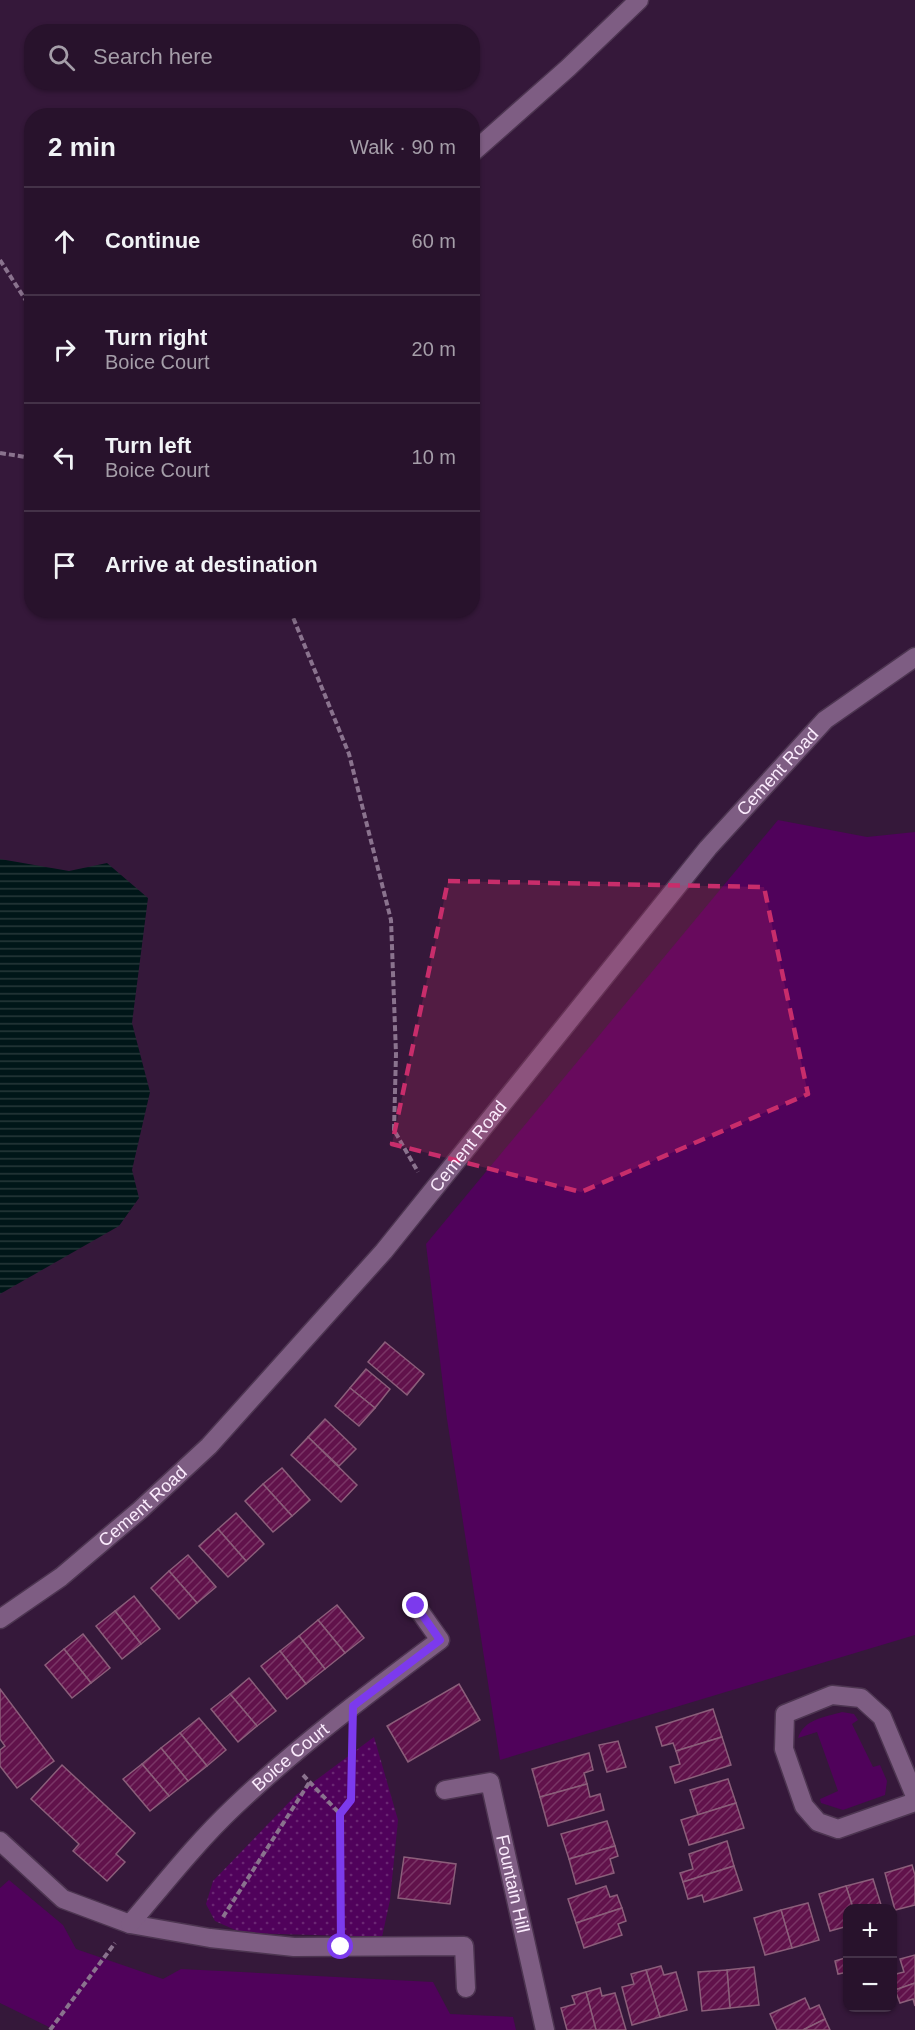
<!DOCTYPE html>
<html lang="en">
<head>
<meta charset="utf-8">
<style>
  :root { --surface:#28122c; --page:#301b34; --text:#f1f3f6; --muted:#a59ea9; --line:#443248 }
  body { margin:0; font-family:Arial,sans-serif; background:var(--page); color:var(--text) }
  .controls { position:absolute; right:18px; bottom:18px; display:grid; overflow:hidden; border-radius:12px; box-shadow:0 2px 4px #0004 }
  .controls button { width:54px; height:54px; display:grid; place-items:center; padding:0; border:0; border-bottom:2px solid var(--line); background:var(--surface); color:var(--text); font:30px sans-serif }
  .stop { position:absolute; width:18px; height:18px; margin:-14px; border:4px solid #7c3aed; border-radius:50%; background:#fff }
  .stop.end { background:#7c3aed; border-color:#fff; box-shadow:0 2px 6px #0008 }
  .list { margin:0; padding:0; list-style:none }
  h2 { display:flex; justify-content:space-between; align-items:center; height:78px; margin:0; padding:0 24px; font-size:26px }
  h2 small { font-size:20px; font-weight:400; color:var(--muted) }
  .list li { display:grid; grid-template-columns:39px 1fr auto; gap:18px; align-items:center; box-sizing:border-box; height:108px; padding:0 24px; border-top:2px solid var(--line) }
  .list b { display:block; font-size:22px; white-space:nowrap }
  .list p { margin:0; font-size:20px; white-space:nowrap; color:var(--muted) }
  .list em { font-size:20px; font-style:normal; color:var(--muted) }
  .icon { flex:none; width:33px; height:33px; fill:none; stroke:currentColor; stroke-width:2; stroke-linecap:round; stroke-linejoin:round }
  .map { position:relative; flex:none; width:915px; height:2030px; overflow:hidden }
  .search { position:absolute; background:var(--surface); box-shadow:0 2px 4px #0004; left:24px; top:24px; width:456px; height:66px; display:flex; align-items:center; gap:15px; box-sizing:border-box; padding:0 21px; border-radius:24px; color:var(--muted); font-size:22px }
  .panel { position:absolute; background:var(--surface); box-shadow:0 2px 4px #0004; left:24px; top:108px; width:456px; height:510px; border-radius:24px }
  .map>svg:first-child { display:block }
  .grass { fill:#50025b }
  .park { fill:url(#park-dots) }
  .water { fill:url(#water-rules) }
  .building { fill:url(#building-hatch); stroke:#8b5e7a; stroke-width:1.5 }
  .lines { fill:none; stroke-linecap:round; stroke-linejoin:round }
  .minor-casing { stroke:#4d3551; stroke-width:21 }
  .path { stroke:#8a738e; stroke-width:4; stroke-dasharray:6 3; stroke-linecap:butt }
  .minor { stroke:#7e5d83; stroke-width:18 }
  .route { stroke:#7c3aed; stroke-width:8 }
  .marked { fill:#c82d6b; fill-opacity:0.2; stroke:#c82d6b; stroke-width:4.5; stroke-dasharray:12 8; stroke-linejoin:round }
  .labels { text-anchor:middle; stroke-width:4.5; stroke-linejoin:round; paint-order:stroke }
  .street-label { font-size:18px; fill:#fbebfd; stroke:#2b0e30 }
</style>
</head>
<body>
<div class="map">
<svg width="915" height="2030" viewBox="0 0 915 2030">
  <defs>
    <pattern id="park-dots" width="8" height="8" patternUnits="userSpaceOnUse" patternTransform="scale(1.5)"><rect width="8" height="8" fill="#50025b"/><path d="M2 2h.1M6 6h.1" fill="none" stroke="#6a2773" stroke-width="1.8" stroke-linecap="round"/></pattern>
    <pattern id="water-rules" width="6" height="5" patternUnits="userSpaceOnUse" patternTransform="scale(1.5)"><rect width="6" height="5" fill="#001618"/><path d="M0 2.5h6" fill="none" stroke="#26383a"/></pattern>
    <pattern id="building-hatch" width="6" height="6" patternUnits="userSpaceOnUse" patternTransform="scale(1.5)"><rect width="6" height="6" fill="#61124b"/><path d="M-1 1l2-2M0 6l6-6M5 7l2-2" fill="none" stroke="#793566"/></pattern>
  </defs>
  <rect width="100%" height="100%" fill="#35183a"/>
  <!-- grass -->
  <g class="grass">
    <polygon points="778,820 867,837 915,832 915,1635 500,1760 447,1419 426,1244"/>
    <path d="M842,1712L854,1714L858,1720L852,1724L873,1767L880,1765L887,1781L885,1795L843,1810L821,1803L820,1799L838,1791L817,1732L798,1738C804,1719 825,1717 842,1712Z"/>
    <polygon points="9,1880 63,1925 76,1949 163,1979 181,1969 433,1982 450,2014 513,2017 516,2030 55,2030 0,2003 0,1888"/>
  </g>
  <!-- park -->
  <polygon class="park" points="374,1737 398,1820 390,1900 382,1937 242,1933 215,1921 206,1904 213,1881 296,1795"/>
  <!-- water -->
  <polygon class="water" points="0,859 69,871 107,863 148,898 132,1023 150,1092 132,1170 139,1198 119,1226 0,1294"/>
  <!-- building -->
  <g class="building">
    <polygon points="385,1342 424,1374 407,1395 368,1362"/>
    <polygon points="366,1369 390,1389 375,1408 350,1388"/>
    <polygon points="350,1388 375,1408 359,1426 335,1406"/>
    <polygon points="325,1419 356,1449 339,1466 308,1437"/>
    <polygon points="308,1437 357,1485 341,1502 291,1455"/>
    <polygon points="282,1468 310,1500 292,1516 263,1484"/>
    <polygon points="263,1484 292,1516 273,1532 245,1501"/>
    <polygon points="236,1513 264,1544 246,1561 218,1529"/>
    <polygon points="218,1529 246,1561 228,1577 199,1546"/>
    <polygon points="188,1555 216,1587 197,1603 169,1571"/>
    <polygon points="169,1571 197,1603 179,1619 151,1588"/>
    <polygon points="134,1596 160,1629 141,1644 115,1611"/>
    <polygon points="337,1605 364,1638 345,1653 318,1620"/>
    <polygon points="115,1611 141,1644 122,1659 96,1626"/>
    <polygon points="318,1620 345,1653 325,1669 299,1636"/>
    <polygon points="83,1634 110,1668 91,1683 64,1649"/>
    <polygon points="299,1636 325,1669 306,1684 280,1651"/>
    <polygon points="64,1649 91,1683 72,1698 45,1665"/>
    <polygon points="280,1651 306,1684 287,1699 261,1666"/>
    <polygon points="249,1678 276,1711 257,1726 230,1694"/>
    <polygon points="459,1684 480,1720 408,1762 387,1726"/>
    <polygon points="0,1689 54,1761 17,1788 0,1766 0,1750 5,1746 0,1739"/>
    <polygon points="230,1694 257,1726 238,1742 211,1709"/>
    <polygon points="713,1709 722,1737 676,1751 673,1743 662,1746 656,1727"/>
    <polygon points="199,1718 226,1750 207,1766 180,1733"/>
    <polygon points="180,1733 207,1766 188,1781 161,1748"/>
    <polygon points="722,1737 731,1765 675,1783 670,1767 680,1764 676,1751"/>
    <polygon points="618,1741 626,1767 607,1772 599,1745"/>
    <polygon points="161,1748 188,1781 169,1796 142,1764"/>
    <polygon points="589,1753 593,1770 584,1773 587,1784 540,1797 532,1769"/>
    <polygon points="142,1764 169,1796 150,1811 123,1779"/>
    <polygon points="62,1765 135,1833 116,1854 125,1862 107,1881 73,1851 79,1844 31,1799"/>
    <polygon points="728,1779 736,1803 698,1815 690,1790"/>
    <polygon points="587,1784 590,1797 600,1794 604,1810 548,1826 540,1797"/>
    <polygon points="736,1803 744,1828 689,1845 681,1820"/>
    <polygon points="607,1821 615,1846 569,1859 561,1834"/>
    <polygon points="727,1841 734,1866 683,1882 680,1873 693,1869 689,1854"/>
    <polygon points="615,1846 618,1856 610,1859 614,1873 576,1884 569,1859"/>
    <polygon points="404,1857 456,1864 450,1904 398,1898"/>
    <polygon points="912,1865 915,1875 915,1905 895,1910 885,1873"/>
    <polygon points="734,1866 742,1890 704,1902 702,1895 688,1899 683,1882"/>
    <polygon points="873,1879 882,1908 853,1908 846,1886"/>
    <polygon points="606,1886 610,1897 617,1895 622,1908 576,1923 568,1899"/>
    <polygon points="846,1886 853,1908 848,1908 848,1926 830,1931 819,1894"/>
    <polygon points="808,1903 819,1940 792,1948 781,1910"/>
    <polygon points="622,1908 626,1921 618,1924 622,1935 584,1948 576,1923"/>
    <polygon points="781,1910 792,1948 765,1955 754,1918"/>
    <polygon points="915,1955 915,1983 895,1990 892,1975 904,1972 900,1959"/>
    <polygon points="848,1957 848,1972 838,1974 835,1961"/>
    <polygon points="661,1966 664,1975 676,1972 687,2010 660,2017 646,1970"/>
    <polygon points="754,1967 759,2005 730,2008 727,1970"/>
    <polygon points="646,1970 660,2017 632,2025 622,1987 634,1984 631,1974"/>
    <polygon points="727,1970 730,2008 702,2011 698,1972"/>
    <polygon points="915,1983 915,2006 913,1999 900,2003 895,1990"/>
    <polygon points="600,1988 602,1996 615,1993 626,2030 596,2030 586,1992"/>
    <polygon points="586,1992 596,2030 567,2030 561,2008 575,2004 572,1996"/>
    <polygon points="805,1998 810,2009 819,2005 825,2019 803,2030 777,2030 770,2014"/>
    <polygon points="825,2019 830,2030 803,2030"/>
  </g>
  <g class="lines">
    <!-- minor casing -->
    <g class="minor-casing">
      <g id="minor">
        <polyline points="472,153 568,68 639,0"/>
        <path id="s1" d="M0,1619L61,1577L140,1510L209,1446L384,1251L708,848L825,720L915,657"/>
        <path id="s2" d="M445,1790L490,1782L545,2030"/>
        <polyline points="915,1796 882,1717 861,1698 832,1695 785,1714 784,1749 804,1806 818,1822 838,1829 915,1802"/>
        <polyline points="0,1841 63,1899 130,1924 210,1938 294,1947 464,1946 466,1988"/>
        <path id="s3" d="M130,1924C164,1884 196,1843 234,1807C298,1746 369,1693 440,1640L416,1606"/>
      </g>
    </g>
    <!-- path -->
    <g class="path">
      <polyline points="0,260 32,310"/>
      <polyline points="0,453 32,458"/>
      <polyline points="290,610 349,754 391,920 396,1054 394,1130 418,1172"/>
      <polyline points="303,1775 340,1814"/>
      <polyline points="223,1917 309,1783"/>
      <polyline points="341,1923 340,1814 351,1800 352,1737"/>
      <polyline points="50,2030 115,1943"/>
    </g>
    <!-- minor -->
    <use href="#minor" class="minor"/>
  </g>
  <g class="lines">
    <!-- route -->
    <polyline class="route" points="341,1947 340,1814 351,1800 353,1706 440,1640 416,1606"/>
  </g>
  <!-- marked area -->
  <path class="marked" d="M448,881L764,887L808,1094L581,1192L392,1144Z"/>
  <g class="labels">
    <!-- street labels -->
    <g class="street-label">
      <text dy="6" stroke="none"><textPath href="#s1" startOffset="1154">Cement Road</textPath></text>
      <text dy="6" stroke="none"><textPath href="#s1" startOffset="668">Cement Road</textPath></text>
      <text dy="6" stroke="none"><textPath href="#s1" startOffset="182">Cement Road</textPath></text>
      <text dy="6" stroke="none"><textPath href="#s3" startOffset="232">Boice Court</textPath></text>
      <text dy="6" stroke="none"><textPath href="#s2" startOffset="150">Fountain Hill</textPath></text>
    </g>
  </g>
</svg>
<div class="controls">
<button>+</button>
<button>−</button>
</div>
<div class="stop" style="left:341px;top:1947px"></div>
<div class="stop end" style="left:416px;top:1606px"></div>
<div class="search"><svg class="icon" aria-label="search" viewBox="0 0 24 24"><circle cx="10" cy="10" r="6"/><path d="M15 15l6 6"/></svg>Search here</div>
<section class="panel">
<h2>2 min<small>Walk · 90 m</small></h2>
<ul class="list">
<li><svg class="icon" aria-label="ahead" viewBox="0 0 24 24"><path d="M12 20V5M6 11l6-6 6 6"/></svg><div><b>Continue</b></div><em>60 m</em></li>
<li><svg class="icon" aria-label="right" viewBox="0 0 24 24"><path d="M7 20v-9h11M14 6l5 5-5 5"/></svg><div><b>Turn right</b><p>Boice Court</p></div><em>20 m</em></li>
<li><svg class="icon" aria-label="left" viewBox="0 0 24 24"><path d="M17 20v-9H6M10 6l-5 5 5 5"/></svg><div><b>Turn left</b><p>Boice Court</p></div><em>10 m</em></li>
<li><svg class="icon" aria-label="arrive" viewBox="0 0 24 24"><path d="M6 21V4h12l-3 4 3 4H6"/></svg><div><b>Arrive at destination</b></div></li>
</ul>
</section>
</div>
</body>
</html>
